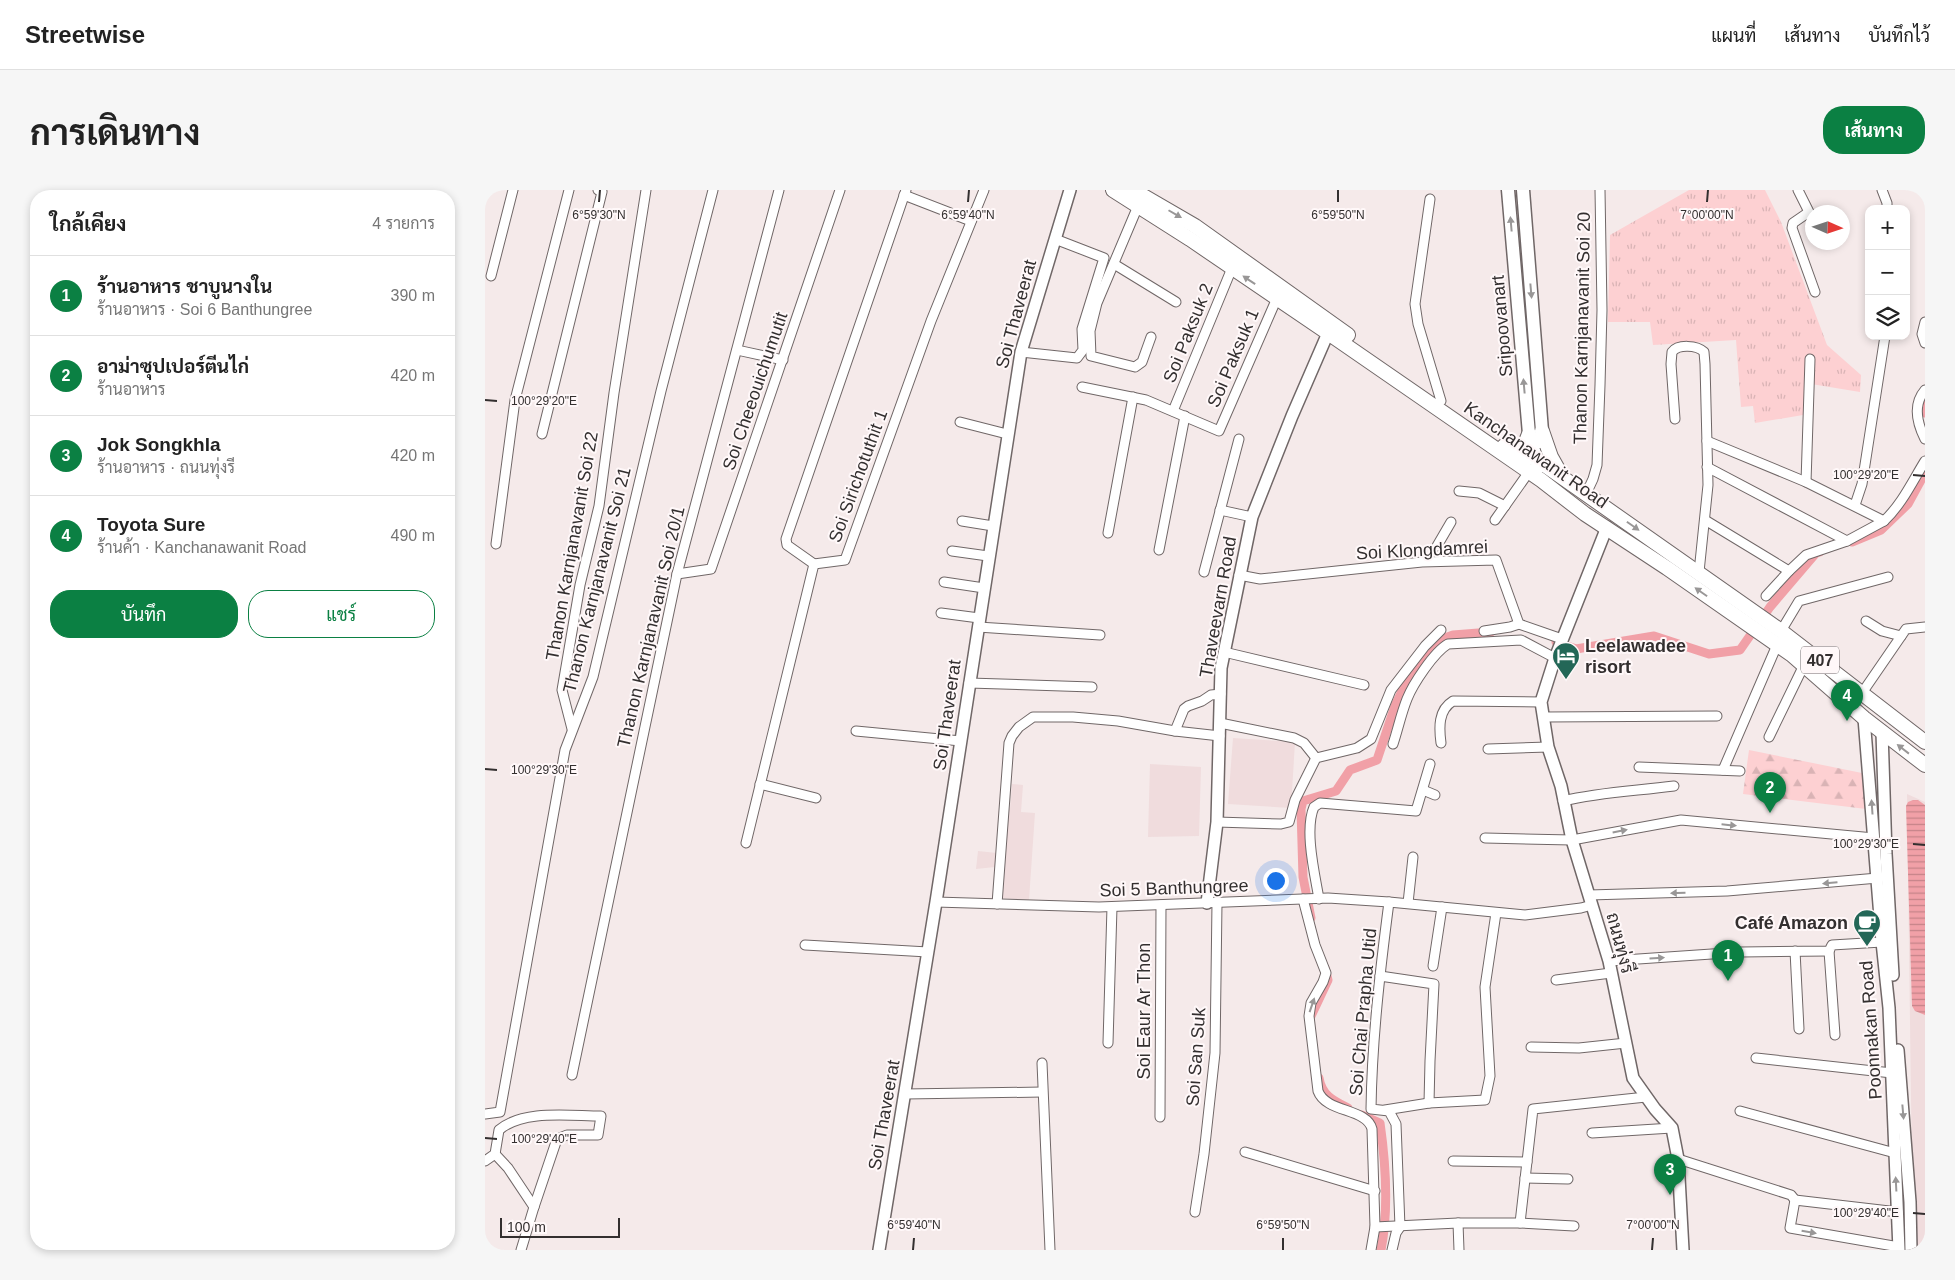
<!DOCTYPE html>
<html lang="th">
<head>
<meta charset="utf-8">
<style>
  :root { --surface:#fff; --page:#f6f6f6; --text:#222; --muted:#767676; --line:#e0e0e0; --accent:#0b8043 }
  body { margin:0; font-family:Arial,Sarabun,sans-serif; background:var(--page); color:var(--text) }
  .controls { position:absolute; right:15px; top:15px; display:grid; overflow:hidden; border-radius:10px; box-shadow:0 2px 8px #0003 }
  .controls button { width:45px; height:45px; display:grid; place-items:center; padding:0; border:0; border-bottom:1px solid var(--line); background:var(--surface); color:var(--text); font:25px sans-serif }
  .compass { position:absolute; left:1320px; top:15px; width:45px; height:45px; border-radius:50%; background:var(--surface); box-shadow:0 2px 8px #0003; rotate:93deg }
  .scale { position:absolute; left:15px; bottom:12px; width:120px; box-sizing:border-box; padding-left:5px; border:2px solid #332f2f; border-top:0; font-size:14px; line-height:18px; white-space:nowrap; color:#332f2f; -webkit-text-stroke:4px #fff8f9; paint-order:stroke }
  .you { position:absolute; left:790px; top:690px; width:18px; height:18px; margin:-12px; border:4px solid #fff; border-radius:50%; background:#1a73e8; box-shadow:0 0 0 8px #1a73e833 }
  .badge { display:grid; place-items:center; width:32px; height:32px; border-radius:50%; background:var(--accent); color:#fff; font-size:16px; font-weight:700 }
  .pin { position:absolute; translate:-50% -41px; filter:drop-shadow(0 1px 2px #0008) }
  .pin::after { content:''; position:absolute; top:26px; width:18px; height:15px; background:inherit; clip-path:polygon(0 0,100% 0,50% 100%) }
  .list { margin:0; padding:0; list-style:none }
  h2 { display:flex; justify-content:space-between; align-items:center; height:65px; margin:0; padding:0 20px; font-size:21px }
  h2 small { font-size:16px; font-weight:400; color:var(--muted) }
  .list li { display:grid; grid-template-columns:32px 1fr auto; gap:15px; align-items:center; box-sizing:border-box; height:80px; padding:0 20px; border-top:1px solid var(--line) }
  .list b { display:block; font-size:19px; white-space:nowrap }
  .list p { margin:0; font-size:16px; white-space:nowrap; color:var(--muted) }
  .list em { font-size:16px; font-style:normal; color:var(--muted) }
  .actions { display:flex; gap:10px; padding:15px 20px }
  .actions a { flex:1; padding:11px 0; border:1px solid var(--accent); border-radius:20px; text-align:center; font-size:18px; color:var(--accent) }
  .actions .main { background:var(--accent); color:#fff }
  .icon { flex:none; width:28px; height:28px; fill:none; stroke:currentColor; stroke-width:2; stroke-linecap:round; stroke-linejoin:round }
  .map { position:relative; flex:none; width:1440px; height:1060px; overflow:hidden; border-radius:20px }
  header { display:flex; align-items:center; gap:30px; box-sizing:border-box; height:70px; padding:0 25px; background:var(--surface); border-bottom:1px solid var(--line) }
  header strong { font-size:24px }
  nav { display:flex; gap:28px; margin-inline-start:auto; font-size:18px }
  .intro { display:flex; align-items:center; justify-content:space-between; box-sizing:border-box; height:120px; padding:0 30px }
  h1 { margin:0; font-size:35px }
  .button { padding:12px 22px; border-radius:20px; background:var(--accent); color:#fff; font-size:18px; font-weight:700 }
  main { display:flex; gap:30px; padding:0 30px }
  aside { flex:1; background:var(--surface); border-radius:20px; box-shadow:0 2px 8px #0003 }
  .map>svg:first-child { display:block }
  .built { fill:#f0dcdd }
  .grass { fill:url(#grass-tufts) }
  .forest { fill:url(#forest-firs) }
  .water { fill:url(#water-rules) }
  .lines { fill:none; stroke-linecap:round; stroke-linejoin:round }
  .canal { stroke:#f1a0a7; stroke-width:9 }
  .minor-casing { stroke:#706767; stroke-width:11 }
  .tertiary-casing { stroke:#706767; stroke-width:14 }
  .secondary-casing { stroke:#706767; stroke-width:15 }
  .primary-casing { stroke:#706767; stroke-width:16 }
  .minor { stroke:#fff; stroke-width:9 }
  .tertiary { stroke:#fff; stroke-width:11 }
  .secondary { stroke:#fff; stroke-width:12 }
  .primary { stroke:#fff; stroke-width:14 }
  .oneway { fill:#999797 }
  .ticks { fill:none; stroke:#332f2f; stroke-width:2 }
  .labels { text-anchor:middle; stroke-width:4; stroke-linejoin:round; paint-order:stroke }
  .shield { fill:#fff8f9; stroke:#706b6c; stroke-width:1 }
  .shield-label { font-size:16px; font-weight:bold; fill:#332f2f }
  .street-label { font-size:18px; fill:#332f2f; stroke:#fff8f9 }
  .poi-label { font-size:18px; font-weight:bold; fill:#332f2f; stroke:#fff8f9; text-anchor:start }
  .ticks-label { font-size:12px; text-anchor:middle; fill:#332f2f; stroke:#fff8f9; stroke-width:4; stroke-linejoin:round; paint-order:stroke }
</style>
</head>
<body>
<header>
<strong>Streetwise</strong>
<nav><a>แผนที่</a><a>เส้นทาง</a><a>บันทึกไว้</a></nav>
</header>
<div class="intro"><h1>การเดินทาง</h1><a class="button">เส้นทาง</a></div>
<main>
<aside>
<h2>ใกล้เคียง<small>4 รายการ</small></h2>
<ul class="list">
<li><span class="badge">1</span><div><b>ร้านอาหาร ชาบูนางใน</b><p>ร้านอาหาร · Soi 6 Banthungree</p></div><em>390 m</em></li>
<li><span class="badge">2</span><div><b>อาม่าซุปเปอร์ตีนไก่</b><p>ร้านอาหาร</p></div><em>420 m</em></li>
<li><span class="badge">3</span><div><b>Jok Songkhla</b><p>ร้านอาหาร · ถนนทุ่งรี</p></div><em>420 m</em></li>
<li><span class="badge">4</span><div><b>Toyota Sure</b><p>ร้านค้า · Kanchanawanit Road</p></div><em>490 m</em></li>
</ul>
<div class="actions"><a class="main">บันทึก</a><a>แชร์</a></div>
</aside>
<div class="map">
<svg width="1440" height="1060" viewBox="0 0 1440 1060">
  <defs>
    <pattern id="grass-tufts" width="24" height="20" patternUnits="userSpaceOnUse" patternTransform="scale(1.25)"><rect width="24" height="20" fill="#fdd0d2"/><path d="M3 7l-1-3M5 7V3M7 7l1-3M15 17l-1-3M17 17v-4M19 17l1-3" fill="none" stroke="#d9b3b5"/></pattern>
    <pattern id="forest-firs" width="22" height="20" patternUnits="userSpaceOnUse" patternTransform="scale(1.25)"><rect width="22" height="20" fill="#fdd0d2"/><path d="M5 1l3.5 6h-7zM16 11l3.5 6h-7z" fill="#d9b3b5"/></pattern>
    <pattern id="water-rules" width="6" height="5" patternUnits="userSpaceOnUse" patternTransform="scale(1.25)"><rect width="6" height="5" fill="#f1a0a7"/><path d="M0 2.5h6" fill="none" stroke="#c48388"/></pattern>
  </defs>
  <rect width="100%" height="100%" fill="#f5eaea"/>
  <!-- built -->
  <g class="built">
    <polygon points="748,548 810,552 806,618 743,614"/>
    <polygon points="665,574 716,577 714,646 663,647"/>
    <polygon points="527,594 538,595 536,622 550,623 544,710 515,708 521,619 525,618"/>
    <polygon points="1422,604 1440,612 1440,1060 1428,1060"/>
    <polygon points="493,661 512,663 510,677 491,679"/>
  </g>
  <!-- grass -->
  <polygon class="grass" points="1204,0 1280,0 1296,32 1342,155 1376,185 1375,202 1320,193 1318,225 1270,233 1268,216 1256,217 1251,150 1168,155 1165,132 1123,132 1125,45"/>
  <!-- forest -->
  <polygon class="forest" points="1264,560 1377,583 1381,619 1258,604"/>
  <!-- water -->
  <polygon class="water" points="1428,610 1433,610 1440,615 1440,825 1430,821 1427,816 1421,616 1423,612"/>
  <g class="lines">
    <!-- canal -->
    <g class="canal">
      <polyline points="1440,208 1438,211 1440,223"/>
      <polyline points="1367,352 1396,340 1423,314 1440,283"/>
      <polyline points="1071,452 1091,459 1169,446 1224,464 1255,460 1285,417 1331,363 1335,362"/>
      <polyline points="826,728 818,687 816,619 818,611 851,601 865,580 892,570 910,516 919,497 957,449 968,445 1006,442"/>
      <polyline points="826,826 843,790 840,778"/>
      <path d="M834,888C837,906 849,911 863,918"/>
      <path d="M877,925L895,933C901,975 904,1019 896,1060"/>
    </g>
    <!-- minor casing -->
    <g class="minor-casing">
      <g id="minor">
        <polyline points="1313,0 1324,22 1308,33 1307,38 1330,102"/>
        <polyline points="1397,0 1402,13 1402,19"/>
        <polyline points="419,5 486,31"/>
        <polyline points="945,9 930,114 933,134 956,211"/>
        <polyline points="653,16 612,113 605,141 606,166 650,177 657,172 666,147"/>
        <polyline points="629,74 691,112"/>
        <polyline points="6,86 28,0"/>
        <polyline points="1440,132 1437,144 1440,153"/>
        <polyline points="252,160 298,170"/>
        <polyline points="536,162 592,168 598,160 597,139 619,68 570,49"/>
        <polyline points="597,197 661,210 734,241 792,108"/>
        <path d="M1440,200C1428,214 1432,233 1440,249"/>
        <polyline points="688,221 747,78"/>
        <path d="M1190,229L1186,174L1187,162C1193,154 1212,155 1219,162L1220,174L1223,295L1214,382"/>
        <polyline points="475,232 522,244"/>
        <polyline points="57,244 117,2 113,0"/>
        <path d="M1222,251L1321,292L1399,331C1417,314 1427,292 1440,271"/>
        <polyline points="1222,277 1362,351 1321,365 1304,381 1281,406"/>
        <polyline points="1321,292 1325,169"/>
        <polyline points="974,301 994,303 1020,316"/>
        <polyline points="1101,304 1108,289 1112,275 1115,195 1117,120 1115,0"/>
        <polyline points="1370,315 1377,294 1400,146"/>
        <polyline points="735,320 767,327"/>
        <polyline points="1010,330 1046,279"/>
        <polyline points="1220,330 1304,381"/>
        <polyline points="477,331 508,336"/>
        <polyline points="623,343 648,207"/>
        <polyline points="1362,351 1399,331"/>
        <polyline points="11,354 30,210 84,0"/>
        <polyline points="952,356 966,332"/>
        <polyline points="674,360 700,226"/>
        <polyline points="467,361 503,366"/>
        <polyline points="329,374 360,370 446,131 499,0"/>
        <polyline points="329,374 302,355 301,349 421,0"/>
        <polyline points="719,382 754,249"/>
        <polyline points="192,384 226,379 355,0"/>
        <polyline points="754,385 775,389 937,372 1011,370 1034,434 1077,449"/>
        <polyline points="459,392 499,398"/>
        <polyline points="456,423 494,428"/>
        <polyline points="1381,431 1397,441 1416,446"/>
        <polyline points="493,437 615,445"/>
        <polyline points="999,441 1025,437 1034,434"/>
        <polyline points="1296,441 1314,411 1403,387"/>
        <polyline points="739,462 879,495"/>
        <polyline points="484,493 607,497"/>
        <polyline points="1377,503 1421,439 1440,437"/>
        <polyline points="1059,527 1232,526"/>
        <polyline points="735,533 809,548 819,553 831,568"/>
        <polyline points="87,539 77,500 95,395 114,316 129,203 161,0"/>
        <polyline points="371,541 476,551"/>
        <polyline points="690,541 735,546"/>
        <polyline points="1284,547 1319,475"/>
        <path d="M956,553C954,538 953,520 968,511L1056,512"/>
        <path d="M908,554C913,539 916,524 922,509C928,494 949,462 963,454L1036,450L1070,468"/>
        <polyline points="1003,559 1063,557"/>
        <polyline points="1154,577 1255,581"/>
        <polyline points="1238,580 1292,455"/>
        <polyline points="275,594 331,608"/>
        <polyline points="938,600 950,605"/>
        <path d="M1078,611C1115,602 1151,601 1189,596"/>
        <polyline points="732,632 796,634 804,632 810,610 831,568 872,558 886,549 906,500 940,456 956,440"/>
        <polyline points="1000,648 1087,650 1196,630 1389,648"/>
        <polyline points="261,653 329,374"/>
        <polyline points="1104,705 1242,701 1393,688"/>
        <path d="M818,709L830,755L841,783L838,792L826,813L824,826L833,901C841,923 882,918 887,939L890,1037L886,1060"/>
        <path d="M834,709C830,685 819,640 829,617L835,613L931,621L945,574"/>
        <polyline points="451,712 614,717 843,708 904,712 1040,725 1096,718 1107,715"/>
        <path d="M904,712C895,781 887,850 886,919L904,921L911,934L915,1037"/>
        <polyline points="923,713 928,667"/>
        <polyline points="512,714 524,553 527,546 534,537 548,527 588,527 633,531 690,541 699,519 703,516 717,511 726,505 736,504"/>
        <polyline points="320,755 443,762"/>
        <polyline points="1310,761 1314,839"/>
        <polyline points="1344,761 1350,845"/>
        <polyline points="1124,771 1256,762 1344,761 1347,755 1397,752"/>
        <polyline points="948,776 957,717"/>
        <polyline points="895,786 949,794 945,871 944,913"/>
        <polyline points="1071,790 1126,783"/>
        <polyline points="623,853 627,717"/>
        <polyline points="1046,857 1094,858 1141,853"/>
        <polyline points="1271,868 1407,883"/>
        <polyline points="557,873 565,1060"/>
        <polyline points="87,885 192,384 294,0"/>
        <polyline points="420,904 557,902"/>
        <polyline points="900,920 944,913 1000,910 1005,886 1000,797 1011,723"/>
        <polyline points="1255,921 1410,963"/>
        <polyline points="0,924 15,922 80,560 108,487 176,201 228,0"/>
        <polyline points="675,927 676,715"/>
        <polyline points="1107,943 1187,938"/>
        <polyline points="760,962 890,1001"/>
        <polyline points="10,964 23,978 49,1017 36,1060"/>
        <polyline points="1193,969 1306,1005 1310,1010"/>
        <path d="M0,971L10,964L14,940C38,919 85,926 116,926L113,945H82L72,949L49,1017"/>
        <polyline points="968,971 1042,972"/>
        <polyline points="1040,988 1083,989"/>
        <polyline points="1310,1010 1305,1038 1414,1057"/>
        <polyline points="1310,1010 1413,1022"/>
        <polyline points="710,1022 719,964 730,863 732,713"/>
        <polyline points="973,1033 974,1060"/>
        <polyline points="1035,1033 1089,1036"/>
        <polyline points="890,1037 973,1033 1035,1033 1048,919 1161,907"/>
        <polyline points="907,1060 911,1043 915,1037"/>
      </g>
    </g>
    <!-- tertiary casing -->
    <g class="tertiary-casing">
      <g id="tertiary">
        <polyline points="1122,337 1070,468 1056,512 1063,557 1076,596 1087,650 1124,771 1148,888 1170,919 1187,938 1193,969 1198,1060"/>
        <polyline points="1379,528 1397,752 1404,818 1414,1060"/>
        <polyline points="1397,542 1401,664 1408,785"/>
        <polyline points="722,713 732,632 736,478 767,327 807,226 843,143"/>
        <polyline points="1413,860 1425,1012 1426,1060"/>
        <polyline points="394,1060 451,712 536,162 585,0"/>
      </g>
    </g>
    <!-- secondary casing -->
    <g class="secondary-casing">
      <g id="secondary">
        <polyline points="1023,0 1044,244 1054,277"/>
        <polyline points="1038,0 1057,241 1055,252"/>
      </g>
    </g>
    <!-- primary casing -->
    <g class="primary-casing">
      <g id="primary">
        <polyline points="628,0 705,49 843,143 1056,290 1100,324 1182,378 1307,465 1379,528 1440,575"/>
        <polyline points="648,0 710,36 863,145"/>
        <polyline points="1057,241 1066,267 1075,283"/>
        <polyline points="1019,256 1027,262 1051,269 1296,441 1440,552"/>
        <polyline points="1027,262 1040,254 1044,244"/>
      </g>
    </g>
    <!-- minor -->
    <use href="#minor" class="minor"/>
    <!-- tertiary -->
    <use href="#tertiary" class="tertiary"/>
    <!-- secondary -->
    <use href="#secondary" class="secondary"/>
    <!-- primary -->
    <use href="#primary" class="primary"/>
  </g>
  <!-- one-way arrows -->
  <defs><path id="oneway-solid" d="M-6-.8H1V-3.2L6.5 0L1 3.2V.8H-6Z" transform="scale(1.25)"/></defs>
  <g class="oneway">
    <use href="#oneway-solid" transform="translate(690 24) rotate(30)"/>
    <use href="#oneway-solid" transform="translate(1026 34) rotate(-95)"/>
    <use href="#oneway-solid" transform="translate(764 90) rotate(-146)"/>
    <use href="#oneway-solid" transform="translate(1046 101) rotate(85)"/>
    <use href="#oneway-solid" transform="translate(1039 196) rotate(-95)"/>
    <use href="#oneway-solid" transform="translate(1148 336) rotate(35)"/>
    <use href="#oneway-solid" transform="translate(1216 402) rotate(-145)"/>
    <use href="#oneway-solid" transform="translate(1418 559) rotate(-142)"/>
    <use href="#oneway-solid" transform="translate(1387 617) rotate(-94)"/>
    <use href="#oneway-solid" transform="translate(1244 635) rotate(6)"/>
    <use href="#oneway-solid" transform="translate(1135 641) rotate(-11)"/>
    <use href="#oneway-solid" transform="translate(1345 693) rotate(175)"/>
    <use href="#oneway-solid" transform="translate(1193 703) rotate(178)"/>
    <use href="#oneway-solid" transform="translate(1172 768) rotate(-4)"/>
    <use href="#oneway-solid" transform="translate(827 815) rotate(-71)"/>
    <use href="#oneway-solid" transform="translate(1418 922) rotate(85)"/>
    <use href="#oneway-solid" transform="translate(1411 994) rotate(-93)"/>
    <use href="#oneway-solid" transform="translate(1324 1042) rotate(10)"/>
  </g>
  <!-- ticks -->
  <path class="ticks" d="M114,12L115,0M483,12L484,0M853,12V0M1222,12L1223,0M0,210L12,211M1428,285L1440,286M0,579L12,580M1428,654L1440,655M0,948L12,949M1428,1023L1440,1024M428,1060L429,1048M798,1060V1048M1167,1060L1168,1048"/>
  <!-- icons -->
  <defs>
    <g id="hotel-pin" transform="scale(1.4375)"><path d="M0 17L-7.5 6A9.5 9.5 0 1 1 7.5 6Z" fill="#236757" stroke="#fff8f9"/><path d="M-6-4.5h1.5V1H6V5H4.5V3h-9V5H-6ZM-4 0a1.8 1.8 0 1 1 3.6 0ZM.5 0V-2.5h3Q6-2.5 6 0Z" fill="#fff"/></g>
    <g id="cafe-pin" transform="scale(1.4375)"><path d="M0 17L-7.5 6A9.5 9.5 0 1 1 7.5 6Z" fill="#236757" stroke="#fff8f9"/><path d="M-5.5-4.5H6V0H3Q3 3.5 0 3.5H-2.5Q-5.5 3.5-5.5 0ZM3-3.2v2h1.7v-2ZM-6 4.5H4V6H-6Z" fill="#fff"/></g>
  </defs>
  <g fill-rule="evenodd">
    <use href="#hotel-pin" x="1081" y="466"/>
    <use href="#cafe-pin" x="1382" y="733"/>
  </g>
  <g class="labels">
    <!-- shield labels -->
    <rect class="shield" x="1316" y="456.5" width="38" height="27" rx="4"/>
    <g class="shield-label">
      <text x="1335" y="476">407</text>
    </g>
    <!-- street labels -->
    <g class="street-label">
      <text transform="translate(531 124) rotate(-75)" y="6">Soi Thaveerat</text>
      <text transform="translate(1017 136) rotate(-95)" y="6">Sripoovanart</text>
      <text transform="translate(1097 138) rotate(-89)" y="6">Thanon Karnjanavanit Soi 20</text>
      <text transform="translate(703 143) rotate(-68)" y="6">Soi Paksuk 2</text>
      <text transform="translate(748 168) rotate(-67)" y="6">Soi Paksuk 1</text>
      <text transform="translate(270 201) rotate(-71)" y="6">Soi Cheeouichumutit</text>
      <text transform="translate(1051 265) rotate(35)" y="6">Kanchanawanit Road</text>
      <text transform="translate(373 286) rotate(-70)" y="6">Soi Sirichotuthit 1</text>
      <text transform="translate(87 356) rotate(-80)" y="6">Thanon Karnjanavanit Soi 22</text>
      <text transform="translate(937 360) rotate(-3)" y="6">Soi Klongdamrei</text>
      <text transform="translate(112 390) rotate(-76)" y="6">Thanon Karnjanavanit Soi 21</text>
      <text transform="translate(733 417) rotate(-80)" y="6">Thaveevarn Road</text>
      <text transform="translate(166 437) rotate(-77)" y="6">Thanon Karnjanavanit Soi 20/1</text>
      <text transform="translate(462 525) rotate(-82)" y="6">Soi Thaveerat</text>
      <text transform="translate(689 698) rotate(-2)" y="6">Soi 5 Banthungree</text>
      <text transform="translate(1135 753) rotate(75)" y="6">ถนนทุ่งรี</text>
      <text transform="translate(659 821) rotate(-90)" y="6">Soi Eaur Ar Thon</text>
      <text transform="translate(878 822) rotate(-85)" y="6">Soi Chai Prapha Utid</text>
      <text transform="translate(1386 840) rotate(-94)" y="6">Poonnakan Road</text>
      <text transform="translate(711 867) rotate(-86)" y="6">Soi San Suk</text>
      <text transform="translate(399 925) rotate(-80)" y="6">Soi Thaveerat</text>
    </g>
    <!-- poi labels -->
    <g class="poi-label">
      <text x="1100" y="462">Leelawadee<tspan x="1100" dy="21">risort</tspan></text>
      <text x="1363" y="739" text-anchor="end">Café Amazon</text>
    </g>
  </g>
  <g class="ticks-label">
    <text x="114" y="29">6°59'30"N</text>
    <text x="483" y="29">6°59'40"N</text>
    <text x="853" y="29">6°59'50"N</text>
    <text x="1222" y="29">7°00'00"N</text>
    <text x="59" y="215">100°29'20"E</text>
    <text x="1381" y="289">100°29'20"E</text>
    <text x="59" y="584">100°29'30"E</text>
    <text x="1381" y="658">100°29'30"E</text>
    <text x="59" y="953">100°29'40"E</text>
    <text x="1381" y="1027">100°29'40"E</text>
    <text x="429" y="1039">6°59'40"N</text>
    <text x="798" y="1039">6°59'50"N</text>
    <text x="1168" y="1039">7°00'00"N</text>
  </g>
</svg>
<div class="controls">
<button>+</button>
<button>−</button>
<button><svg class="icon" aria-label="layers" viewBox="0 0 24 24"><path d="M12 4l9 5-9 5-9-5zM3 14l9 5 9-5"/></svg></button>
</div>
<svg class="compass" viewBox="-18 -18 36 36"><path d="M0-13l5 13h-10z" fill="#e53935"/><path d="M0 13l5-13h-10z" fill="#767676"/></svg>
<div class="scale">100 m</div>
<div class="you"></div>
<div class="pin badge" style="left:1243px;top:791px">1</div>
<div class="pin badge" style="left:1285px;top:623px">2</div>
<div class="pin badge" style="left:1185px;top:1005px">3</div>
<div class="pin badge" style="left:1362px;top:531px">4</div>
</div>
</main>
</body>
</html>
